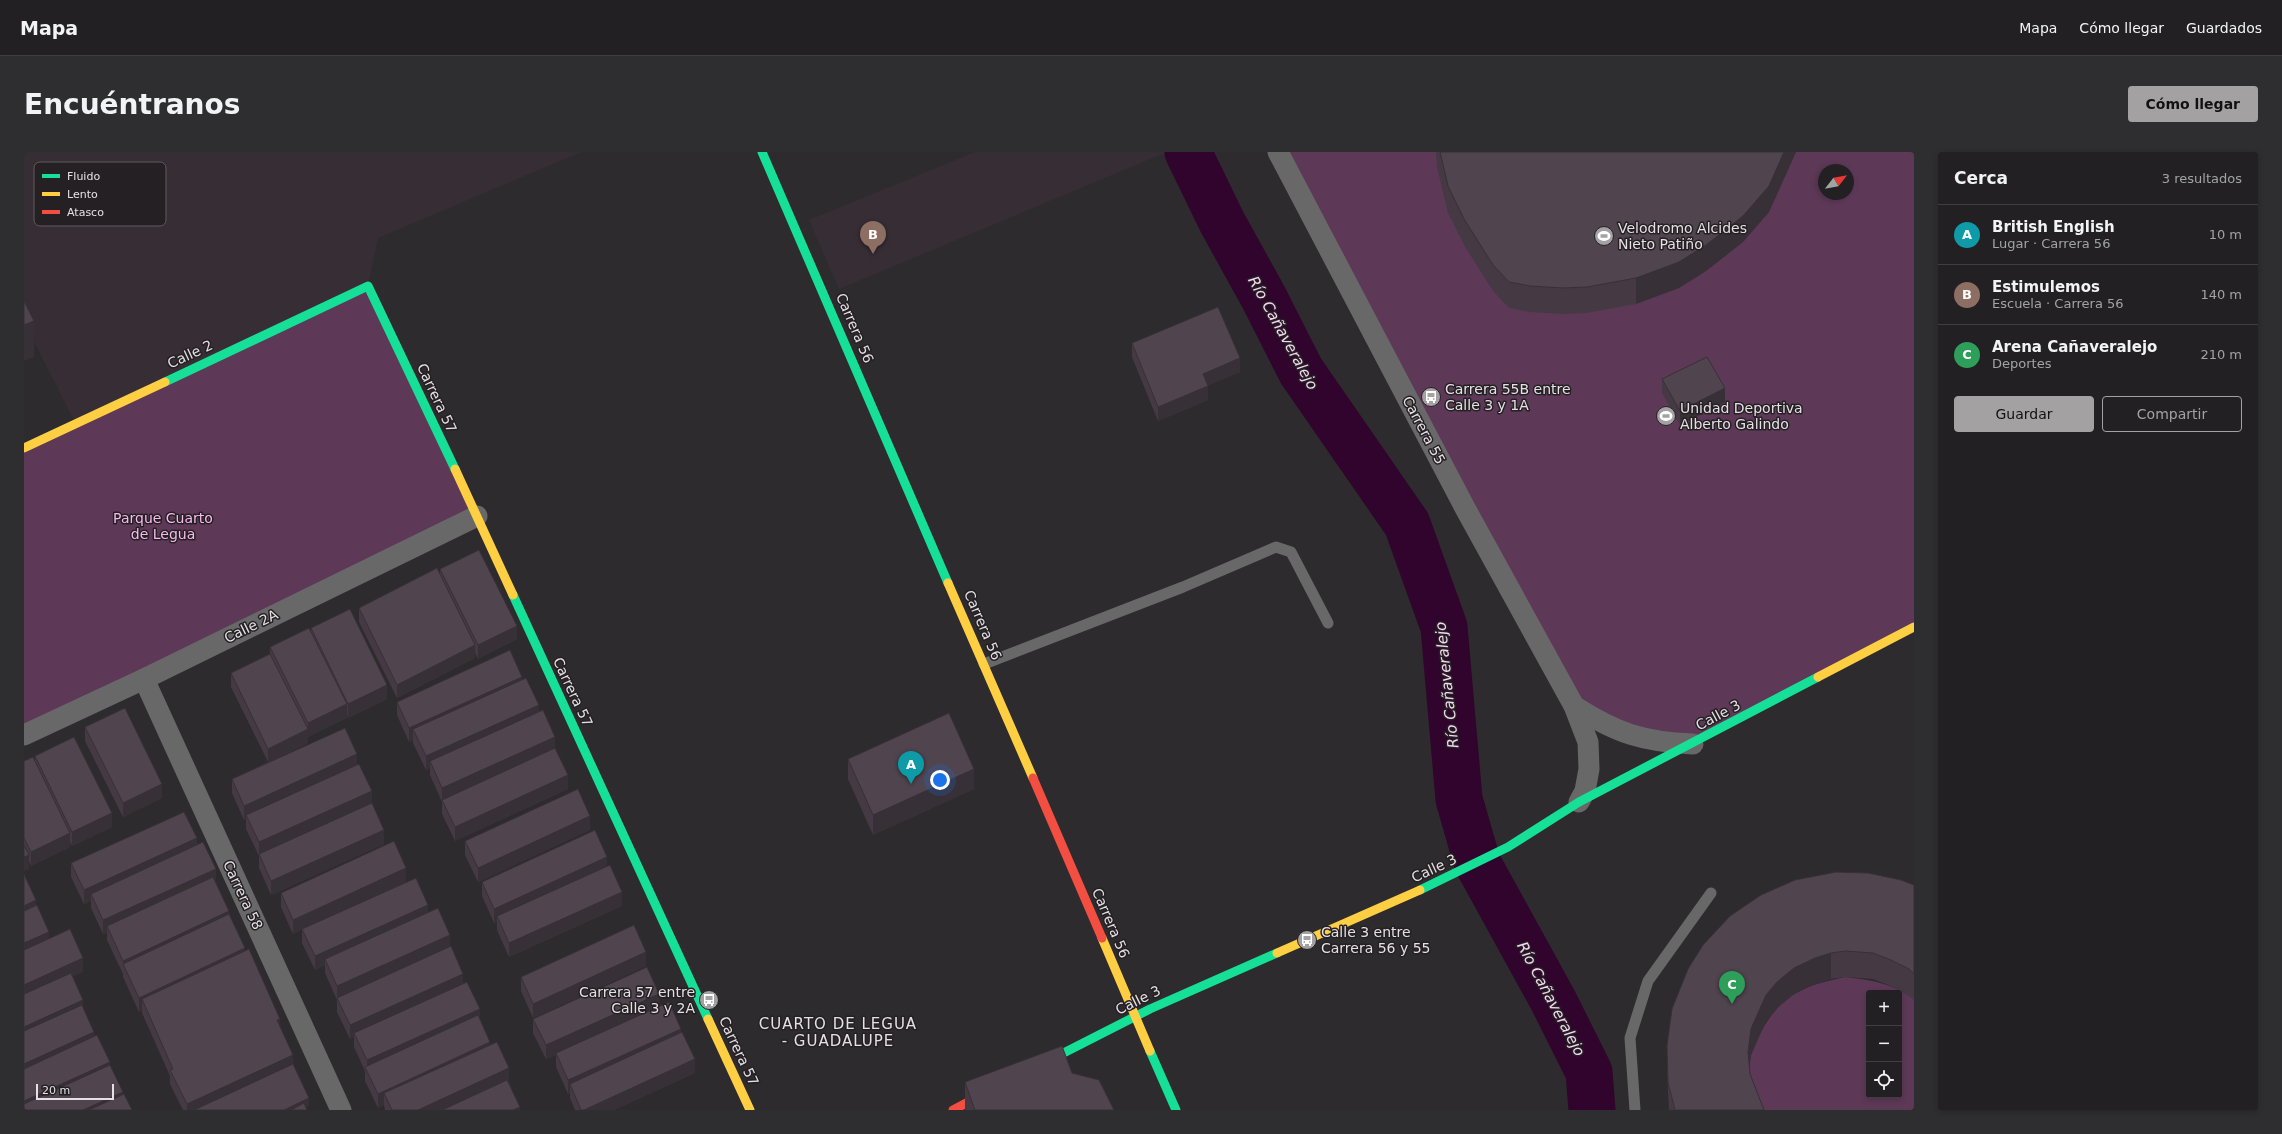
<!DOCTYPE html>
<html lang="es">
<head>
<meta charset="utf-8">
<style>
  :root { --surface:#222022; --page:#2e2d2f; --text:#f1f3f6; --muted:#a2a3a5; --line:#3f3e40; --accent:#a4a1a3 }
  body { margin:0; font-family:"DejaVu Sans",sans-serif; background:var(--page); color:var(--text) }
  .controls { position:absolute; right:12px; bottom:12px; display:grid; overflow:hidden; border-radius:4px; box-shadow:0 2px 6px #0003 }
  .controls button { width:36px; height:36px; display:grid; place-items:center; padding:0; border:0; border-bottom:1px solid var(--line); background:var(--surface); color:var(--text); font:20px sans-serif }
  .compass { position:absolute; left:1794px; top:12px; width:36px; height:36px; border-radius:50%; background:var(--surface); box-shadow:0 2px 6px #0003; rotate:59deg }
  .scale { position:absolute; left:12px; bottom:10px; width:78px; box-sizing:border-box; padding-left:4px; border:2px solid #e4e0e3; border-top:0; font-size:11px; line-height:14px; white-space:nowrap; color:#e4e0e3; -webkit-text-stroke:3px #252024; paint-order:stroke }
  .you { position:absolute; left:916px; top:628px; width:14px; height:14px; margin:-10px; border:3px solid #fff; border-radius:50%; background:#1a73e8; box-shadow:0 0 0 6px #1a73e833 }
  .badge { display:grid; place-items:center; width:26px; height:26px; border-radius:50%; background:var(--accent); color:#fff; font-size:13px; font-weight:700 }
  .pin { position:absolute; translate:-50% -33px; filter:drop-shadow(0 1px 2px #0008) }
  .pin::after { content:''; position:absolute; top:21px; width:14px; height:12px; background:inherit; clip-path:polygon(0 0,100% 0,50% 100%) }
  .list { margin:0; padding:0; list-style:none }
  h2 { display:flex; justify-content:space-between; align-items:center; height:52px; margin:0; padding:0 16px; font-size:17px }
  h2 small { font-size:13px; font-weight:400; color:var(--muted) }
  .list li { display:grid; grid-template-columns:26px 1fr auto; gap:12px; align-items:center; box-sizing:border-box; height:60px; padding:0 16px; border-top:1px solid var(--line) }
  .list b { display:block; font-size:15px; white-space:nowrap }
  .list p { margin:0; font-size:13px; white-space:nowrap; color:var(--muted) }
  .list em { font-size:13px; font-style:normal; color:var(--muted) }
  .actions { display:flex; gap:8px; padding:12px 16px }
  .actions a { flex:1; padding:9px 0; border:1px solid var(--accent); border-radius:4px; text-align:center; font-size:14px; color:var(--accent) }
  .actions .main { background:var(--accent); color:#111 }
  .icon { flex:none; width:22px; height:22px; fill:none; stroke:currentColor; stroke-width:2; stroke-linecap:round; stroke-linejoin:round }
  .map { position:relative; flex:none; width:1890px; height:958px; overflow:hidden; border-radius:4px }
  header { display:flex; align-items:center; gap:24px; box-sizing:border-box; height:56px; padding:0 20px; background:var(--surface); border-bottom:1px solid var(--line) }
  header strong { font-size:19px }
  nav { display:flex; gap:22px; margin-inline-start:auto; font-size:14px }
  .intro { display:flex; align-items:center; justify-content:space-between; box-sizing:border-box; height:96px; padding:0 24px }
  h1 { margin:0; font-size:28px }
  .button { padding:10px 18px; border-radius:4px; background:var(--accent); color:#111; font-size:14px; font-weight:700 }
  main { display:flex; gap:24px; padding:0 24px }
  aside { flex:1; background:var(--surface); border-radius:4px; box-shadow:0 2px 6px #0003 }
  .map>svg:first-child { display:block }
  .built { fill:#372e35 }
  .green { fill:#5d3957; fill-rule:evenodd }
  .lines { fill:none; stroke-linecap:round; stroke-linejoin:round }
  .river { stroke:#30042c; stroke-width:47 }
  .lane { stroke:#696869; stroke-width:11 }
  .street { stroke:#696869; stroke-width:21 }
  .fast { stroke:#16e098; stroke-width:9 }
  .slow { stroke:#ffcf43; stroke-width:9 }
  .jam { stroke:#f24e42; stroke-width:9 }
  .wall { fill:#453a43 }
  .shaded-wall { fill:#383037 }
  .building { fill:#50444e; stroke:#383037 }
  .labels { text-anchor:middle; stroke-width:3; stroke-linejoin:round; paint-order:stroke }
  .poi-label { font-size:14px; fill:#e4e0e3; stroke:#252024; text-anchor:start }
  .street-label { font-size:14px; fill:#e4e0e3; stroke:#252024 }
  .park-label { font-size:14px; fill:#f9b9ee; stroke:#252024 }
  .water-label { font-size:15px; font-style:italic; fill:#f6d6f1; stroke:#252024 }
  .neighbourhood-label { font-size:15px; letter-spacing:1px; fill:#e4e0e3; stroke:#252024 }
  .key { fill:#252024; stroke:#5e5a5d; stroke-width:1 }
  .key-label { font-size:11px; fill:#e4e0e3 }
</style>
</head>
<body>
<header>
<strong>Mapa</strong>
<nav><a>Mapa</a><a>Cómo llegar</a><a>Guardados</a></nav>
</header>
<div class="intro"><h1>Encuéntranos</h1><a class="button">Cómo llegar</a></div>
<main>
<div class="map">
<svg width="1890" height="958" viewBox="0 0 1890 958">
  <rect width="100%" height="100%" fill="#2d2b2d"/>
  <!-- built -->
  <g class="built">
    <polygon points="0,0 557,0 354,86 344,134 52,272 0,170"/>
    <polygon points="951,0 1143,0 815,137 785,68"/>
  </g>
  <!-- green -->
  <g class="green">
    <path d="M1254,0H1890V475L1669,592L1550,554ZM1800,18H1824V42H1800Z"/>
    <polygon points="344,134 453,364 0,583 0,296"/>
    <path d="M1821,825C1847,828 1868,831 1890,847V958H1728C1727,945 1725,931 1725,918C1725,906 1729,896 1734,886C1754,844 1778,834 1821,825ZM1845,841H1875V943H1845Z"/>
  </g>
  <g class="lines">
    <!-- river -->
    <polyline class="river" points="1164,0 1198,70 1240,146 1277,219 1383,372 1420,475 1435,647 1453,710 1529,848 1565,920 1568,958"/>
    <!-- lane -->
    <g class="lane">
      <polyline points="960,512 1159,435 1252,395 1267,400 1304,471"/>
      <polyline points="1611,958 1606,886 1624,829 1687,741"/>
    </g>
    <!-- street -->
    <g class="street">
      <polyline points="1254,0 1441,356 1550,554 1564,590 1565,617 1561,639 1555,650"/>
      <polyline points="120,527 317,958"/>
      <path d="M1550,554C1592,581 1619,590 1669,592"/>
      <polyline points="0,583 120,527 453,364"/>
    </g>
    <!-- fast -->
    <g class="fast">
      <polyline points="738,0 924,431"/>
      <polyline points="141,230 344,134 431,317"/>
      <polyline points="489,443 684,867"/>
      <polyline points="1396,738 1484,695 1555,650 1794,525"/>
      <polyline points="1126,899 1152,958"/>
      <polyline points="1014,914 1126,857 1253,801"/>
    </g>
    <!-- slow -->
    <g class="slow">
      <polyline points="0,296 141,230"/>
      <polyline points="431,317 489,443"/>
      <polyline points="924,431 1009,626"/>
      <polyline points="1794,525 1890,475"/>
      <polyline points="1078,786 1126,899"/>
      <polyline points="1253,801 1396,738"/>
      <polyline points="684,867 726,958"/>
    </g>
    <!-- jam -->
    <g class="jam">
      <polyline points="1009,626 1078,786"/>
      <polyline points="929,958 967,938"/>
    </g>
  </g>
  <!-- wall -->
  <g class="wall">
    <polygon points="1412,0 1772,0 1745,60 1719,90 1682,119 1655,136 1612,152 1563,161 1539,162 1506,160 1485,156 1469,139 1440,93 1424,61 1413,15"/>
    <polygon points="1108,191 1216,220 1183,233 1184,248 1134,269 1108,205"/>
    <polygon points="1638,227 1701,250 1656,273 1638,241"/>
    <polygon points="416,417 493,487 454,507 451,501 451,506 373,546 335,470 335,456 416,422"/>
    <polygon points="287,476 363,547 324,566 323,563 323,566 284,585 284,591 256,605 333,613 348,651 360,692 247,743 235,716 235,704 222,677 222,667 220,668 208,641 208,627 244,610 207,535 207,521 246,502 246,495 287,479"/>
    <polygon points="498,528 515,560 531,597 544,637 431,689 418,662 418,650 406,623 406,616 402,618 389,591 389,588 385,590 373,563 373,550"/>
    <polygon points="61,575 138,646 99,665 61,589"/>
    <polygon points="11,604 88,675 48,694 46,690 46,695 7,714 5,709 5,717 0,719 0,609 11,609"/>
    <polygon points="824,607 950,637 849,683 824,627"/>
    <polygon points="566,678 454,730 441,703 441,689"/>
    <polygon points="173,693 192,730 221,799 256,874 269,913 285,953 282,955 283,958 159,958 146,932 146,924 118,861 118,858 115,860 99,825 99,822 83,788 83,781 79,782 67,756 67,749 60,752 47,725 47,711"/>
    <polygon points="583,714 598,754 485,805 473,778 473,770 470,771 458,744 458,730"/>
    <polygon points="382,730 404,760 426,795 439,832 456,867 466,892 485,930 496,958 361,958 360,953 354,956 341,929 341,919 330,895 330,885 326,887 313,860 313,848 301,821 301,813 291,818 278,791 278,777 269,782 257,755 257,741"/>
    <polygon points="1890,733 1890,848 1885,844 1867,834 1849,827 1821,825 1807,827 1791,832 1770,842 1753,856 1742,869 1727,903 1725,915 1726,922 1740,958 1645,958 1643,919 1643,893"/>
    <polygon points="622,814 509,866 497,839 497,825"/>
    <polygon points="635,854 657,881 671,921 590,958 551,958 546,946 546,942 544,942 532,915 532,903 522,907 509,881 509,867"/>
    <polygon points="1048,921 1090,958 941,958 941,930"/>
  </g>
  <!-- shaded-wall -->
  <g class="shaded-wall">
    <polygon points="1760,0 1772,0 1745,60 1719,90 1682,119 1655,136 1612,152 1612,126"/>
    <polygon points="10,169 10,205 0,209 0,173"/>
    <polygon points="1216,206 1216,220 1179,236 1179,222"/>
    <polygon points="1184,234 1184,248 1134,269 1134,255"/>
    <polygon points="1701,236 1701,250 1656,273 1656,259"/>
    <polygon points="493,474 493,487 454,507 454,493"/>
    <polygon points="451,493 451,506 373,546 373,533"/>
    <polygon points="498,525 498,539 389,577 389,588 385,590 385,576"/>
    <polygon points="363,533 363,547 324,566 324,552"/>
    <polygon points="323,552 323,566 284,585 284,591 244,611 244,597 284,577 284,571"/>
    <polygon points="515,553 515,566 406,609 406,616 402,618 402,604"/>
    <polygon points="531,585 531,599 418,648 418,650 418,636"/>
    <polygon points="333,602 333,616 222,663 222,667 220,668 220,654"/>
    <polygon points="950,617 950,637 849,683 849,663"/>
    <polygon points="544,623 544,637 431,689 431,675"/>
    <polygon points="138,632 138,646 99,665 99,651"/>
    <polygon points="348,639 348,653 235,702 235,704 235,690"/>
    <polygon points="88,661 88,675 48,694 48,680"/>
    <polygon points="566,664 566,678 454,730 454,716"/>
    <polygon points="360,678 360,692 247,743 247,729"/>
    <polygon points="46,681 46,695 7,714 7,700"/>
    <polygon points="173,686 173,700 67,742 67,749 60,752 60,738"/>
    <polygon points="5,703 5,717 0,719 0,705"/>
    <polygon points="583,705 583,719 473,764 473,770 470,771 470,757"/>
    <polygon points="382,716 382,730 269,782 269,768"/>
    <polygon points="192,717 192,731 83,774 83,781 79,782 79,768"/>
    <polygon points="598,740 598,754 485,805 485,791"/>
    <polygon points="12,748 12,762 0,768 0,754"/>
    <polygon points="404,753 404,767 301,807 301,813 291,818 291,804"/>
    <polygon points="205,759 205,773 99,812 99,809"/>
    <polygon points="25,780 25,794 0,805 0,791"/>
    <polygon points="426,783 426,796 313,846 313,848 313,834"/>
    <polygon points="221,796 221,810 118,847 118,858 115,860 115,846"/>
    <polygon points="622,800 622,814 509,866 509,852"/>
    <polygon points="1807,801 1807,827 1791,832 1770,842 1753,856 1742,869 1727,903 1724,926 1724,900 1727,877 1742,843 1753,830 1770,816 1791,806"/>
    <polygon points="59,806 59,820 0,847 0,833"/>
    <polygon points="439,822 439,836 330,881 330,885 326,887 326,873"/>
    <polygon points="635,842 635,856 532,901 532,903 522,907 522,893"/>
    <polygon points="59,848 59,862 0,889 0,875"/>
    <polygon points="456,857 456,870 343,918 343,908"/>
    <polygon points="256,867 256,881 253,868"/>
    <polygon points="657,877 657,890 546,932 546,942 544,942 544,928"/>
    <polygon points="70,880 70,894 0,926 0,912"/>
    <polygon points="466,890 466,904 360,941 360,953 354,956 354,942"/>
    <polygon points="269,903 269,917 181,958 163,958 163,952"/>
    <polygon points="671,907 671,921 590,958 560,958"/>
    <polygon points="86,910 86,924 0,958 0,949"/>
    <polygon points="485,916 485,930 425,958 394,958"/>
    <polygon points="99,940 99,954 90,958 59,958"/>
    <polygon points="285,946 285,953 275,958 260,958"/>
    <polygon points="496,955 496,958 489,958"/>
  </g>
  <!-- building -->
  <g class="building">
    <polygon points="1416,0 1760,0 1745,34 1719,64 1682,93 1655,110 1612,126 1563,135 1539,136 1506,134 1485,130 1469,113 1440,67 1424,34"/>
    <polygon points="0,149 10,169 0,173"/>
    <polygon points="1194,155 1216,206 1179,222 1184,234 1134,255 1108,191"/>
    <polygon points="1683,205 1701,236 1656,259 1638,227"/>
    <polygon points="455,398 493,474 454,493 416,417"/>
    <polygon points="413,416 451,493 373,533 335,456"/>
    <polygon points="326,457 363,533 324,552 287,476"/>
    <polygon points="285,476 323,552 284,571 246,495"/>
    <polygon points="486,498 498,525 385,576 373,550"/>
    <polygon points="246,502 284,577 244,597 207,521"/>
    <polygon points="502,526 515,553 402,604 389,577"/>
    <polygon points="101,556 138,632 99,651 61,575"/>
    <polygon points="519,558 531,585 418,636 406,609"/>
    <polygon points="925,561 950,617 849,663 824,607"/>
    <polygon points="321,576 333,602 220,654 208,627"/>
    <polygon points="50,585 88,661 48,680 11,604"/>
    <polygon points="531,596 544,623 431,675 418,648"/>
    <polygon points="9,605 46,681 7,700 0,686 0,609"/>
    <polygon points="335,612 348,639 235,690 222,663"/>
    <polygon points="554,637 566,664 454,716 441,689"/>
    <polygon points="348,651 360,678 247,729 235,702"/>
    <polygon points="160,660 173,686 60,738 47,711"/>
    <polygon points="571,678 583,705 470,757 458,730"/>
    <polygon points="370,689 382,716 269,768 257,741"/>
    <polygon points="179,690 192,717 79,768 67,742"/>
    <polygon points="0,693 5,703 0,705"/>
    <polygon points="586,713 598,740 485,791 473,764"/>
    <polygon points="1812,720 1844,721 1877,728 1890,733 1890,822 1885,817 1867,808 1849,801 1821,799 1807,801 1791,806 1770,816 1753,830 1742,843 1727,877 1724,900 1726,922 1740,958 1651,958 1644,930 1643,893 1648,857 1664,817 1679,793 1706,764 1737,743 1771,728"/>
    <polygon points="0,722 12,748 0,754"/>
    <polygon points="189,725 205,759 99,809 83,774"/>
    <polygon points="392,726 404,753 291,804 278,777"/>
    <polygon points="13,753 25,780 0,791 0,759"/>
    <polygon points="414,756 426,783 313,834 301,807"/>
    <polygon points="205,762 221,796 115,846 99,812"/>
    <polygon points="610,773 622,800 509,852 497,825"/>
    <polygon points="46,777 59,806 0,833 0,798"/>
    <polygon points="427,794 439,822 326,873 313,846"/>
    <polygon points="225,797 256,867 253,868 269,903 163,952 146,918 149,917 118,847"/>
    <polygon points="623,815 635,842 522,893 509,867"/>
    <polygon points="47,821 59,848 0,875 0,842"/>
    <polygon points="443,830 456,857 343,908 330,881"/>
    <polygon points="645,850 657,877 544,928 532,901"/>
    <polygon points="58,853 70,880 0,912 0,879"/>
    <polygon points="454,863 466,890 354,942 341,915"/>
    <polygon points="658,880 671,907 560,958 557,958 546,932"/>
    <polygon points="73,883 86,910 0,949 0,917"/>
    <polygon points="473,890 485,916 394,958 368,958 360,941"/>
    <polygon points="1038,894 1048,921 1075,928 1090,958 951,958 941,930"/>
    <polygon points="269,912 285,946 260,958 170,958"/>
    <polygon points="86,913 99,940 59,958 0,958 0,952"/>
    <polygon points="483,928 496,955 489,958 418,958"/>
    <polygon points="100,942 108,958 65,958"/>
    <polygon points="280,951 283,958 267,958"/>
  </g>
  <!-- icons -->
  <defs>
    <g id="stadium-disc" transform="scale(1)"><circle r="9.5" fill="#a4a1a3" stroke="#252024"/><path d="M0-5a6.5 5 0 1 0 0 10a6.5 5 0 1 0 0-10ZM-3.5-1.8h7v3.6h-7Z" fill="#fff"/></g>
    <g id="bus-disc" transform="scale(1)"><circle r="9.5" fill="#a4a1a3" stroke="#252024"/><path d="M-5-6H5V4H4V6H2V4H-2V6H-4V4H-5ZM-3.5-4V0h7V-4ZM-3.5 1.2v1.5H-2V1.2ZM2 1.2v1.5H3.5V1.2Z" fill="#fff"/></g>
  </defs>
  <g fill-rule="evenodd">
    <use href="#stadium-disc" x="1580" y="84"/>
    <use href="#bus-disc" x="1407" y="245"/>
    <use href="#stadium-disc" x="1642" y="264"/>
    <use href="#bus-disc" x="1283" y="788"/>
    <use href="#bus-disc" x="685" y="848"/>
  </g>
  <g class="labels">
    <!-- poi labels -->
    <g class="poi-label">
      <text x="1594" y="81">Velodromo Alcides<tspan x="1594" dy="16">Nieto Patiño</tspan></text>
      <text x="1421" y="242">Carrera 55B entre<tspan x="1421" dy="16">Calle 3 y 1A</tspan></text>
      <text x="1656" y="261">Unidad Deportiva<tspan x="1656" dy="16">Alberto Galindo</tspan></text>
      <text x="1297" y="785">Calle 3 entre<tspan x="1297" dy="16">Carrera 56 y 55</tspan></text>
      <text x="671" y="845" text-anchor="end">Carrera 57 entre<tspan x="671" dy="16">Calle 3 y 2A</tspan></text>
    </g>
    <!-- street labels -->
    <g class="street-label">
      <text transform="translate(831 176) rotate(67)" y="5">Carrera 56</text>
      <text transform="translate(166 202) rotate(-25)" y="5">Calle 2</text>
      <text transform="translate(413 246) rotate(65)" y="5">Carrera 57</text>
      <text transform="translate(1400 278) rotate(62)" y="5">Carrera 55</text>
      <text transform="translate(959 473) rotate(67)" y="5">Carrera 56</text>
      <text transform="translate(227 474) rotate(-26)" y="5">Calle 2A</text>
      <text transform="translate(549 540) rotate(65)" y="5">Carrera 57</text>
      <text transform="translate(1694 563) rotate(-28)" y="5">Calle 3</text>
      <text transform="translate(1410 716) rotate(-25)" y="5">Calle 3</text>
      <text transform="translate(219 743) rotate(65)" y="5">Carrera 58</text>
      <text transform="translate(1087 771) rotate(67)" y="5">Carrera 56</text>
      <text transform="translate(1114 848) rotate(-26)" y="5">Calle 3</text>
      <text transform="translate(715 899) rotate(65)" y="5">Carrera 57</text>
    </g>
    <!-- park labels -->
    <g class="park-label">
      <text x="139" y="371">Parque Cuarto<tspan x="139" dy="16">de Legua</tspan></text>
    </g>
    <!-- water labels -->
    <g class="water-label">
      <text transform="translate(1259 181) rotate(61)" y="5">Río Cañaveralejo</text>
      <text transform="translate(1423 533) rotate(-96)" y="5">Río Cañaveralejo</text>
      <text transform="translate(1527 847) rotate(62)" y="5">Río Cañaveralejo</text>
    </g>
    <!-- neighbourhood labels -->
    <g class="neighbourhood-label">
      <text x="814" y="877">CUARTO DE LEGUA<tspan x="814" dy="17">- GUADALUPE</tspan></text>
    </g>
  </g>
  <!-- legend -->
  <rect x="10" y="10" width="132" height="64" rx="6" class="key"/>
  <rect x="18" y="22" width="18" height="4" fill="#16e098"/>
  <rect x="18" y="40" width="18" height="4" fill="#ffcf43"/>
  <rect x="18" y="58" width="18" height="4" fill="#f24e42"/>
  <g class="key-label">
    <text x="43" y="28">Fluido</text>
    <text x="43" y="46">Lento</text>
    <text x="43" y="64">Atasco</text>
  </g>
</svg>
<div class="controls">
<button>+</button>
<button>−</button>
<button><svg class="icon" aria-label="locate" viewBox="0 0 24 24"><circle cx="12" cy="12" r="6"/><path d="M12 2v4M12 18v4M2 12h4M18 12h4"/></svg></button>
</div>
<svg class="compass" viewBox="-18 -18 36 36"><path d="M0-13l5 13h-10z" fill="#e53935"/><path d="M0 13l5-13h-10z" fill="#a2a3a5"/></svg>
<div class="scale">20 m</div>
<div class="you"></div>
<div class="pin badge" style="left:887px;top:632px;background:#0f9aa8">A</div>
<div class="pin badge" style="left:849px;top:102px;background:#8d6e63">B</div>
<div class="pin badge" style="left:1708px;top:852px;background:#2e9e5b">C</div>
</div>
<aside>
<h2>Cerca<small>3 resultados</small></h2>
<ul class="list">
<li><span class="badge" style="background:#0f9aa8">A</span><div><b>British English</b><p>Lugar · Carrera 56</p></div><em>10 m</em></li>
<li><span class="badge" style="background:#8d6e63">B</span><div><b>Estimulemos</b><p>Escuela · Carrera 56</p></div><em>140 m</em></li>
<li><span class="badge" style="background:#2e9e5b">C</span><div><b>Arena Cañaveralejo</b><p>Deportes</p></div><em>210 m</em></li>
</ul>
<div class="actions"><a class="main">Guardar</a><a>Compartir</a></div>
</aside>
</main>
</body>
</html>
